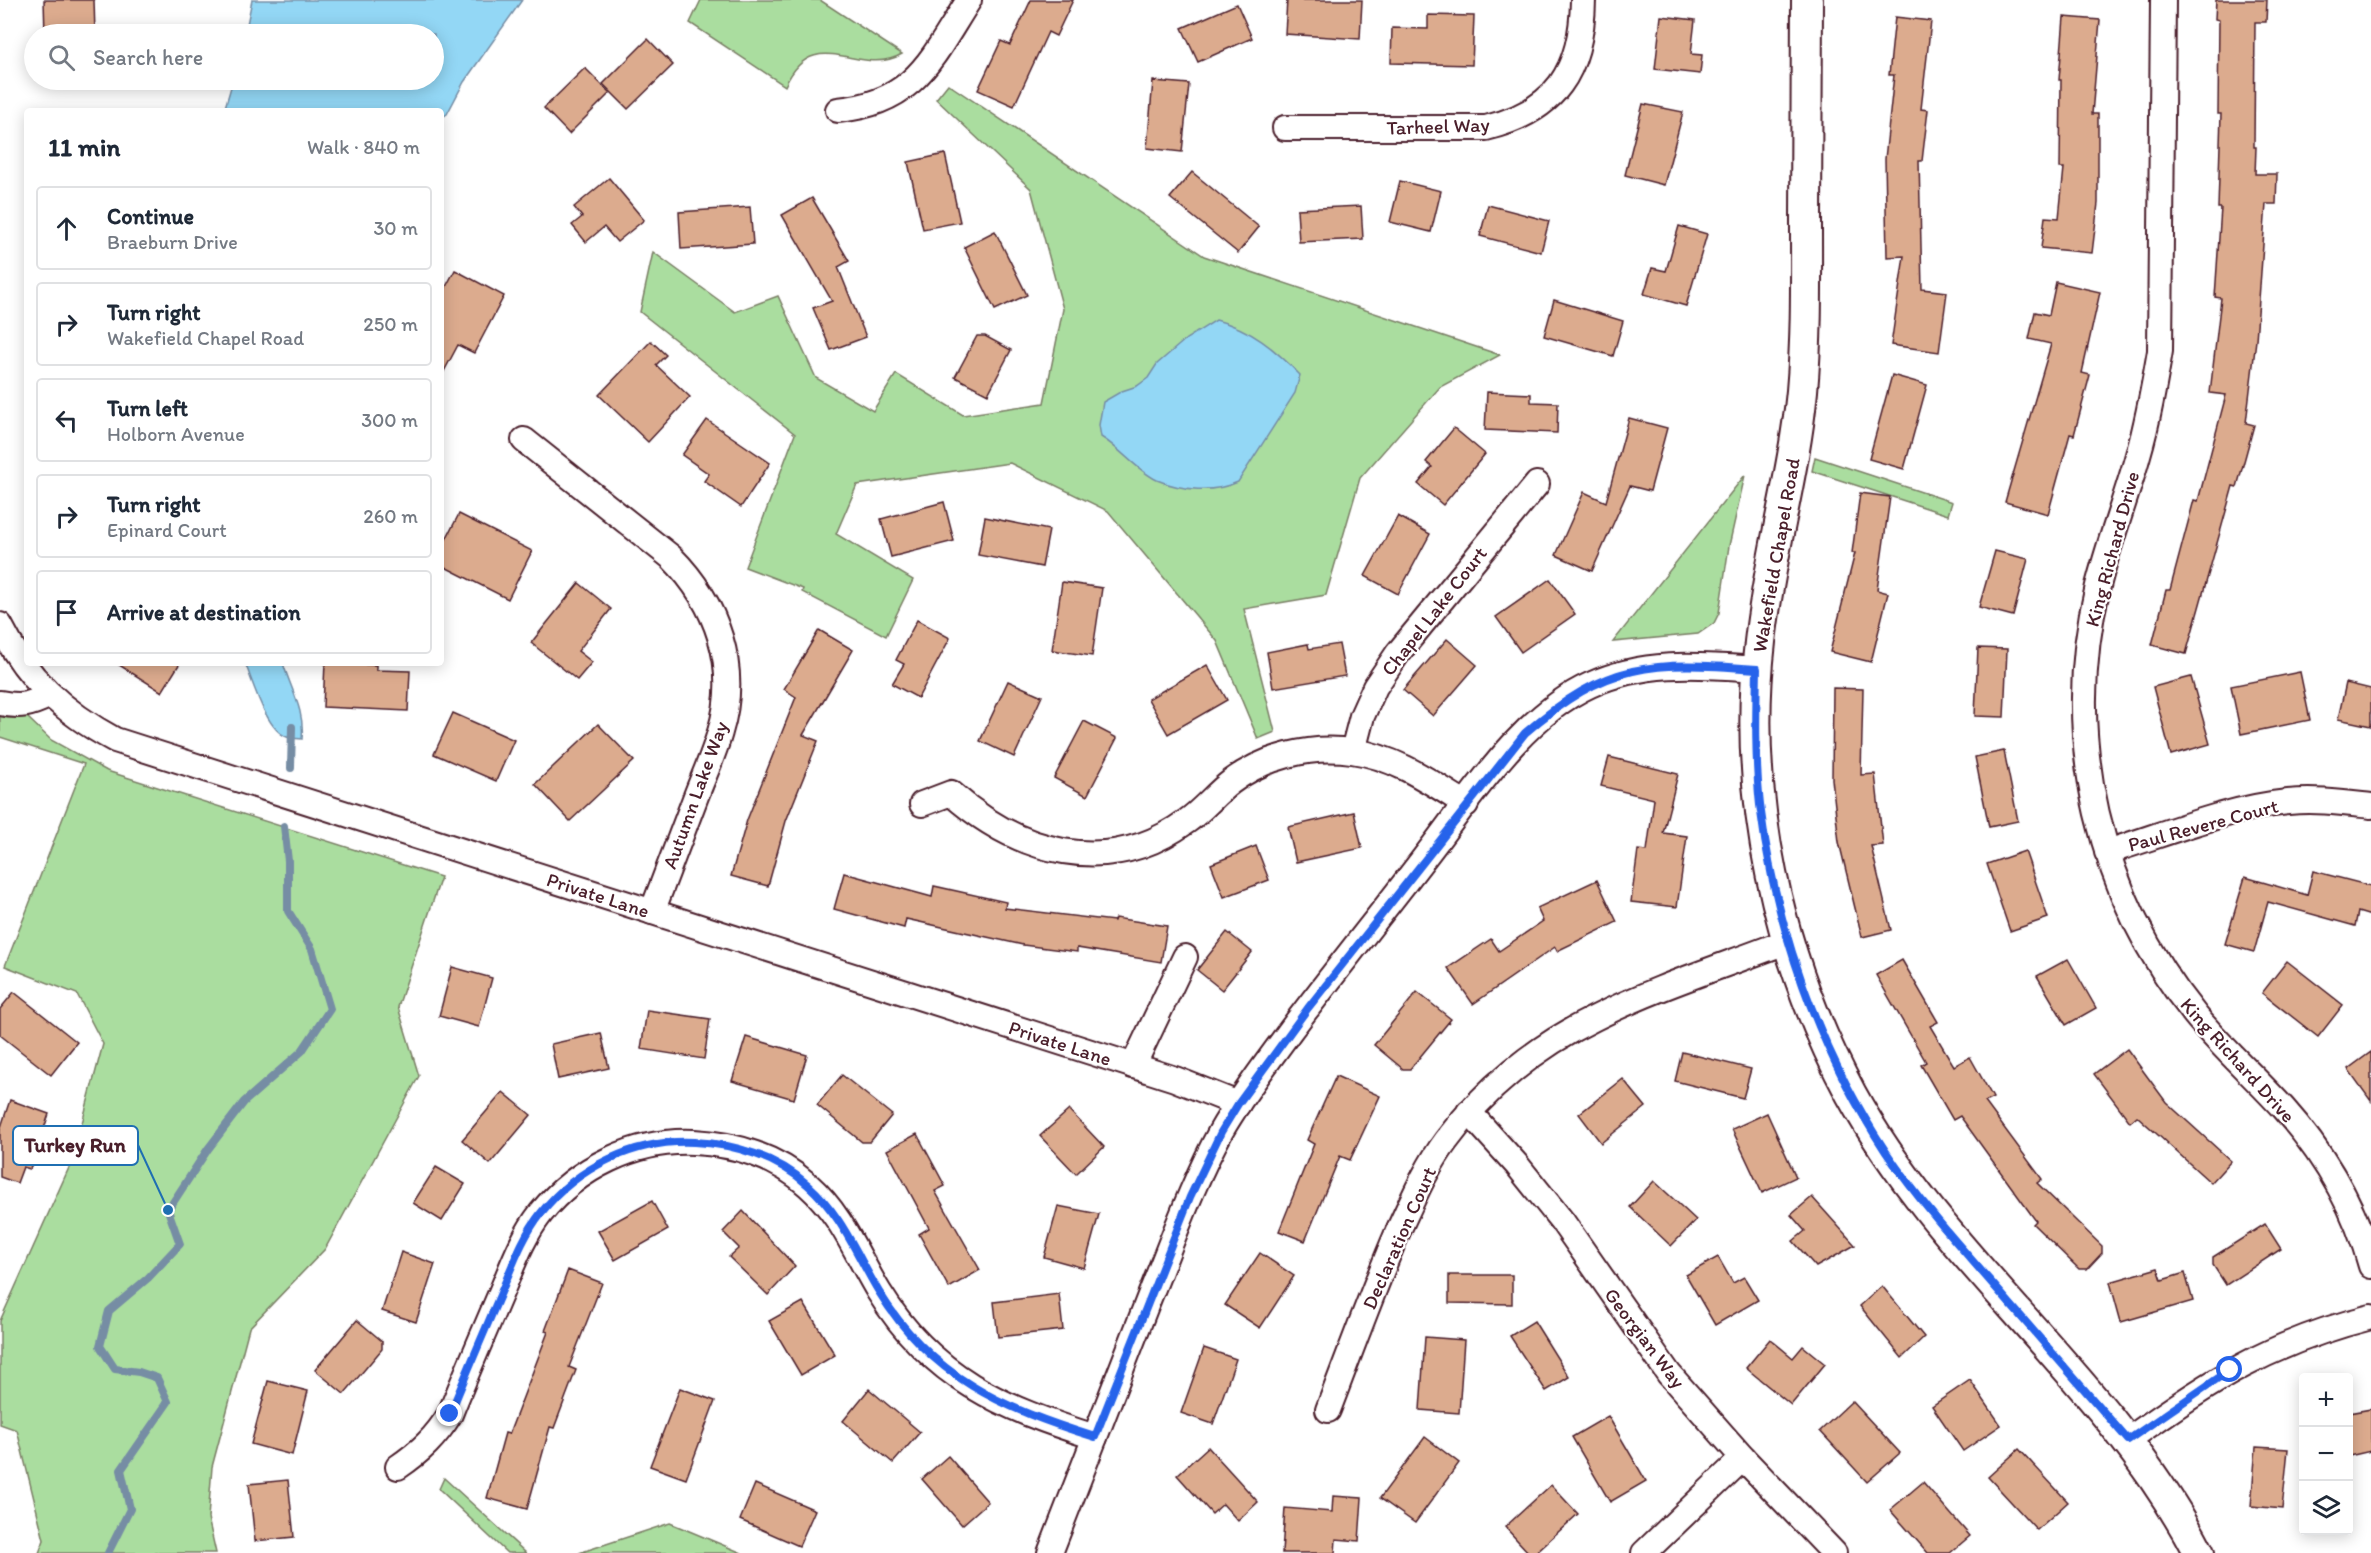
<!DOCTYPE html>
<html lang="en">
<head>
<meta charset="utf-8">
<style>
  :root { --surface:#fff; --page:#f2f2f3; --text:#1f2937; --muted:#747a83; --line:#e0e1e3 }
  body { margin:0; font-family:Itim,sans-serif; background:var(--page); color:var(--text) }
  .controls { position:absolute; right:18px; bottom:18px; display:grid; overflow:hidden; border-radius:6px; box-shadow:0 3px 15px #0003 }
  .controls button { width:54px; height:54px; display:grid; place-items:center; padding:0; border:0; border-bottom:2px solid var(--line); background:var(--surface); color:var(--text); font:30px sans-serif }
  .stop { position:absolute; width:18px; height:18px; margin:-14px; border:4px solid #2563eb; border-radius:50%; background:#fff }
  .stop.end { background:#2563eb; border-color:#fff; box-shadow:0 2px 6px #0008 }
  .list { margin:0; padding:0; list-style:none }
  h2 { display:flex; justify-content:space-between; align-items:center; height:78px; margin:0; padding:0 24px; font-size:26px }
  h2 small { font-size:20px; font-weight:400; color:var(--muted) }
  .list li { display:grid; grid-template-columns:39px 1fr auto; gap:18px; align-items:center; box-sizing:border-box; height:84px; margin:0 12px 12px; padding:0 12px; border:2px solid var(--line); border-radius:6px }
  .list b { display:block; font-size:22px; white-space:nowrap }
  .list p { margin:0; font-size:20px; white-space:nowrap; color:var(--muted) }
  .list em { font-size:20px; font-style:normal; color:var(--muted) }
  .icon { flex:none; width:33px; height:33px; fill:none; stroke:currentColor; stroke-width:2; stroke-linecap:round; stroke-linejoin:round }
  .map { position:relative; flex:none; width:2371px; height:1553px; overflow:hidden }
  .search { position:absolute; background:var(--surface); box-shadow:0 3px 15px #0003; left:24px; top:24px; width:420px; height:66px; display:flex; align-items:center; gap:15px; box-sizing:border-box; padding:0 21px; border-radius:33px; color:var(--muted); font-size:22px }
  .panel { position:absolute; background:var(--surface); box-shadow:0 3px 15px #0003; left:24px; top:108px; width:420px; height:558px; border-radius:6px }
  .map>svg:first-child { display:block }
  .green { fill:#aadd9f; stroke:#7a7e65; stroke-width:1.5 }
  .water { fill:#93d7f5; stroke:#768da4; stroke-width:1.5 }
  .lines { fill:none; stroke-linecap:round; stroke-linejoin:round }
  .stream { stroke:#768da4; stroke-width:8 }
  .building { fill:#dcab8e; stroke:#4a1f2b; stroke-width:1.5 }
  .minor-casing { stroke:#4a1f2b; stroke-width:28 }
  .major-casing { stroke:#4a1f2b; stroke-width:34 }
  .minor { stroke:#fff; stroke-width:24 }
  .major { stroke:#fff; stroke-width:30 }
  .route { stroke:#2563eb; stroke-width:8 }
  .labels { text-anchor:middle; stroke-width:4.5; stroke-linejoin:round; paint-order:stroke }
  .street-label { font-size:20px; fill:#4a1f2b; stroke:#fff }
  .leader { fill:none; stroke:#1f6fb2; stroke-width:2 }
  .callout-dot { fill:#1f6fb2; stroke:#fff; stroke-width:2 }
  .callout { fill:#fff; stroke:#1f6fb2; stroke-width:2 }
  .callout-label { font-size:21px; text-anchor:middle; font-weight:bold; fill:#4a1f2b }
</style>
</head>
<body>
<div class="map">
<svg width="2371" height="1553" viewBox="0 0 2371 1553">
  <rect width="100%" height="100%" fill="#fff"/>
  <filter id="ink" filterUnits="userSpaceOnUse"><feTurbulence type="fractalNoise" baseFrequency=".0167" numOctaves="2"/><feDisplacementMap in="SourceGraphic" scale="12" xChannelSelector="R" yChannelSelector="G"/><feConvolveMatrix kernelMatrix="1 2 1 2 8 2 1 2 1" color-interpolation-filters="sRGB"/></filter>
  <g filter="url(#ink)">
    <!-- green -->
    <g class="green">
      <path d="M701,0H820L902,54C860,79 814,22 785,86L690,23Z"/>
      <polygon points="948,84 1204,256 1500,355 1440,387 1360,478 1326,595 1244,609 1275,732 1258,739 1217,641 1108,511 1010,463 857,485 836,534 913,580 886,636 802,592 803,589 745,567 795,434 640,312 653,252 735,312 778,296 816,378 873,411 896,374 963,415 1044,403 1063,309 1031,189 936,99"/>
      <polygon points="1815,457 1952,502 1948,515 1812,471"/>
      <polygon points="1745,475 1729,546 1719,613 1714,623 1698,634 1613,642"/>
      <polygon points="4,695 51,740 107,771 441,877 398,1007 419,1076 325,1249 249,1328 212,1467 208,1518 216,1553 39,1553 44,1540 17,1430 0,1424 0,1321 72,1161 103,1044 77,994 5,966 84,764 0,737 0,698"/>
      <polygon points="444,1478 526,1553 507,1553 439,1489"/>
      <polygon points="670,1523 742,1553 579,1553"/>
    </g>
    <!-- water -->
    <g class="water">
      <polygon points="252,0 522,0 464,82 447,114 441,118 441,111 224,111 233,80 434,80 434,34 245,34"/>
      <path d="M1216,320C1251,329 1275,349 1300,375L1295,393L1238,482C1213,493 1183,491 1157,480C1136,470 1121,449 1101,437L1099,425L1103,402L1122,391L1137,386L1148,378L1157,364L1186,339Z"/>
      <path d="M245,663H283C291,690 305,710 302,739C297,738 291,739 287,737C266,730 253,682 245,663Z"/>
    </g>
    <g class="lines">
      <!-- stream -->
      <g class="stream">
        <polyline points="291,768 292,727"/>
        <polyline points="108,1553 130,1509 121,1470 168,1402 157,1378 139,1372 115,1369 100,1346 109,1311 148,1278 180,1244 168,1210 208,1149 244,1102 302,1051 330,1009 312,949 288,911 288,861 284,826"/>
      </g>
    </g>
    <!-- building -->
    <g class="building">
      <polygon points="44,0 94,0 95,34 45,34"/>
      <polygon points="1031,0 1073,0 1056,36 1048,32 1014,106 978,90 1001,41 1010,45"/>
      <polygon points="1287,0 1362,0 1360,39 1285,34"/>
      <polygon points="2216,0 2267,0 2266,22 2255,22 2254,147 2256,147 2255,174 2277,174 2276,204 2266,204 2256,340 2246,423 2254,425 2237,487 2233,486 2186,654 2152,645 2166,590 2170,590 2194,500 2198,501 2226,395 2210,393 2221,298 2215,297 2221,208 2218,208 2221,114 2218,114 2219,20 2215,19"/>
      <polygon points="1237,4 1252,38 1198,62 1182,28"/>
      <polygon points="1428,15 1474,16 1472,65 1391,63 1392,28 1428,29"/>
      <polygon points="1661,16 1695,20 1691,54 1702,55 1700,74 1655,69"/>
      <polygon points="1895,17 1931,21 1921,109 1928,110 1922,161 1919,161 1922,289 1947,292 1939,352 1891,345 1904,256 1887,257 1885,159 1894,75 1889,75"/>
      <polygon points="2064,17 2100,20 2092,114 2098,114 2098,203 2092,253 2041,248 2045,217 2059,218 2064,168 2060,168 2061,80 2059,80"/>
      <polygon points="648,39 673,65 628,109 603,84"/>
      <polygon points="585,68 610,93 569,134 544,108"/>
      <polygon points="1153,81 1189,84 1182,152 1147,148"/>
      <polygon points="1643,104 1683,112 1664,185 1625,175"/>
      <polygon points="945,154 960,222 923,229 908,162"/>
      <polygon points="1192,172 1259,227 1238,253 1170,198"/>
      <polygon points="609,178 644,220 617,242 604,227 586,242 572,225 582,217 574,207"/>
      <polygon points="1400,181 1441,191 1431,232 1390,222"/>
      <polygon points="812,198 849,261 838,267 866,337 831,350 813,308 832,301 782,215"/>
      <polygon points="1488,205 1549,221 1541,252 1480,236"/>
      <polygon points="1361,206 1363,239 1299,242 1297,209"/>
      <polygon points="750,207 753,244 681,249 679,212"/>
      <polygon points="1679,226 1707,234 1686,306 1644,294 1652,268 1666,271"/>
      <polygon points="995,231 1027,295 995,310 964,247"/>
      <polygon points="455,270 504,296 474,353 458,345 441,377 441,296"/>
      <polygon points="2056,282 2100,292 2082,373 2090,375 2074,435 2070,434 2048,514 2005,502 2051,344 2029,339 2035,312 2049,315"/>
      <polygon points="1554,300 1623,321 1613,356 1544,336"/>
      <polygon points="977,336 985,336 1011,350 988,394 955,377"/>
      <polygon points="651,341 666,355 656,365 690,397 648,442 599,395"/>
      <polygon points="1892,375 1927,385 1904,469 1869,459"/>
      <polygon points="1487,392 1531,394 1531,402 1558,403 1557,433 1485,430"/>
      <polygon points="1629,418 1667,428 1650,491 1630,486 1592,571 1556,555 1584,492 1606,502"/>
      <polygon points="707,420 770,463 741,507 704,481 709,474 682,455"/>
      <polygon points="1454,428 1485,454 1443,505 1418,484 1432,467 1426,462"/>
      <polygon points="1860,493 1890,497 1877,590 1888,593 1871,662 1830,652 1855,553 1852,553"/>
      <polygon points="944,502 954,541 891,557 881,519"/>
      <polygon points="459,514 532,551 508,599 441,565 441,549"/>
      <polygon points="1398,516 1430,534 1398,594 1365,576"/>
      <polygon points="985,517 1049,530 1042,567 978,555"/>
      <polygon points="1995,551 2028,559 2013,616 1979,607"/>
      <polygon points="1550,579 1575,614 1521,652 1496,617"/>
      <polygon points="1062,582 1102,588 1092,656 1052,650"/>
      <polygon points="579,583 611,609 578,651 592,662 577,680 531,643"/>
      <polygon points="917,620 950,638 918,698 892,684 904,664 896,660"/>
      <polygon points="819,630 853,650 803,735 818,741 786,821 768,886 731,876 747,820 796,697 784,689"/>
      <polygon points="1447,639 1477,665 1433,716 1403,690"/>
      <polygon points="1308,644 1309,649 1339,644 1345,676 1273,688 1267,652"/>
      <polygon points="1978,648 2007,649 2004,717 1975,716"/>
      <polygon points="116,663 180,663 162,692"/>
      <polygon points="325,663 376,665 376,670 410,671 408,711 323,707"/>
      <polygon points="1207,665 1227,700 1168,734 1148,699"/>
      <polygon points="2300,672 2310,720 2241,734 2231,686"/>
      <polygon points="2191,677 2210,744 2171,755 2153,687"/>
      <polygon points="1008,681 1042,696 1014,757 980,741"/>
      <polygon points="2346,683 2371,689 2371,726 2338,719"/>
      <polygon points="1833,688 1863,689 1861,775 1875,774 1883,845 1871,846 1891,930 1862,937 1839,842 1832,779"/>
      <polygon points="453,713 514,740 496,781 434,754"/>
      <polygon points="1084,721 1117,738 1087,796 1054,778"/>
      <polygon points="598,724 634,761 570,821 535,784"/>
      <polygon points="2004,751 2018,821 1989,827 1975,757"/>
      <polygon points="1609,757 1678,774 1663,833 1687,836 1677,907 1631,902 1638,850 1647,851 1654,799 1601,786"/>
      <polygon points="1354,812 1362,848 1296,862 1288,827"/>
      <polygon points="1256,846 1269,880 1224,897 1211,864"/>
      <polygon points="2025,851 2048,918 2010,931 1987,864"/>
      <polygon points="2313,871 2371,886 2371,916 2358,912 2355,926 2268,902 2254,952 2225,944 2245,877 2307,895"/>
      <polygon points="844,873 932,897 934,886 1006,902 1005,908 1114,921 1115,918 1167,926 1161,962 1077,948 1077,952 1023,945 906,919 904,928 834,909"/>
      <polygon points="1597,880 1617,922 1557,951 1555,947 1473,1004 1448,968 1491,939 1499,951 1543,921 1537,908"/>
      <polygon points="1227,932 1252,952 1222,990 1197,970"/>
      <polygon points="2068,959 2096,1008 2066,1025 2037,976"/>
      <polygon points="1902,960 1938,1022 1930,1026 1954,1066 1970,1057 1993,1098 1985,1102 2042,1179 2037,1183 2102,1246 2102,1253 2087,1269 2079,1269 2033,1224 2036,1221 1960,1116 1953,1120 1921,1065 1926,1062 1876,975"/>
      <polygon points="2287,961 2343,1005 2318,1037 2262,993"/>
      <polygon points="452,967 492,978 479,1027 439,1016"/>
      <polygon points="14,992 77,1042 51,1075 0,1035 0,1009"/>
      <polygon points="1417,992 1451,1019 1410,1069 1403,1069 1374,1045"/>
      <polygon points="647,1010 710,1019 704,1059 641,1049"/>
      <polygon points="601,1033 609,1068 558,1079 551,1044"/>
      <polygon points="746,1037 807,1055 794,1099 732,1081"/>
      <polygon points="2127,1049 2166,1102 2231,1161 2211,1183 2137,1116 2130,1122 2094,1074"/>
      <polygon points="1682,1052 1751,1069 1743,1098 1675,1081"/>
      <polygon points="2371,1052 2371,1101 2348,1069"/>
      <polygon points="842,1075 892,1115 870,1142 862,1142 817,1105"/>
      <polygon points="1336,1076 1380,1096 1350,1160 1340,1156 1305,1241 1279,1231 1314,1144 1307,1140"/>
      <polygon points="1623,1079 1646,1107 1601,1143 1579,1114"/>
      <polygon points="503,1092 531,1115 490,1164 462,1140"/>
      <polygon points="10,1100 49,1114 30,1169 23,1167 17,1183 0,1177 0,1130"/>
      <polygon points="1069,1110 1104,1147 1076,1174 1040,1136"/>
      <polygon points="1767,1113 1796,1177 1762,1193 1732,1129"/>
      <polygon points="917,1134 945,1186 935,1191 980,1270 949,1288 919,1234 929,1228 887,1150"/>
      <polygon points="436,1167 465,1184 442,1221 413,1203"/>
      <polygon points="1654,1181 1696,1220 1671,1246 1630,1207"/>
      <polygon points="1812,1197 1855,1245 1816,1267 1793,1241 1805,1231 1791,1215"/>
      <polygon points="652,1201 668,1230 615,1260 598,1231"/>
      <polygon points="1058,1206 1099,1214 1084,1268 1044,1257"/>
      <polygon points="743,1211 795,1266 768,1295 729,1257 739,1248 723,1232"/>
      <polygon points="2265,1224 2281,1249 2226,1285 2213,1265 2213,1257"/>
      <polygon points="401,1252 435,1264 416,1322 382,1311"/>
      <polygon points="1260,1253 1294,1276 1260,1328 1225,1305"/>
      <polygon points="1718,1257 1733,1283 1744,1277 1758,1300 1715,1325 1686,1275"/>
      <polygon points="2158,1268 2162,1280 2185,1273 2193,1301 2121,1322 2110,1282"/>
      <polygon points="568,1270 602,1283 569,1367 576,1370 554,1428 550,1427 527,1509 487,1498 505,1433 509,1434 548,1332 545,1331"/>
      <polygon points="1449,1275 1512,1275 1512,1304 1449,1303"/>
      <polygon points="1882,1286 1924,1337 1902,1358 1860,1306"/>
      <polygon points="1059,1294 1063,1330 998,1337 994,1302"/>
      <polygon points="803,1302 835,1355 801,1375 769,1321"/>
      <polygon points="357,1320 382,1341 382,1349 344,1394 315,1370"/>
      <polygon points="1534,1321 1569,1377 1546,1391 1510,1336"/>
      <polygon points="1425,1337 1464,1340 1459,1413 1420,1410"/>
      <polygon points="1770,1339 1793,1358 1803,1346 1825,1364 1791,1405 1746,1368"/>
      <polygon points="1204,1348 1236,1359 1213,1424 1181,1413"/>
      <polygon points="1970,1380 2001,1425 1963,1451 1932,1406"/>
      <polygon points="268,1381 308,1391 292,1455 251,1444"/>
      <polygon points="680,1388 715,1401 686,1479 650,1466"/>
      <polygon points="869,1389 920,1432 893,1463 843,1421"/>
      <polygon points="1852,1401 1900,1453 1867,1482 1820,1431"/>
      <polygon points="2371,1409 2371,1451 2349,1456 2349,1413"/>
      <polygon points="1608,1416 1646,1481 1610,1502 1572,1437"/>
      <polygon points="1425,1437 1459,1463 1415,1523 1380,1498"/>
      <polygon points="1208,1447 1258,1502 1238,1521 1223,1504 1212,1514 1177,1475"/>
      <polygon points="2256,1447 2288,1449 2282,1509 2251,1506"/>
      <polygon points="2019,1449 2068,1502 2037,1530 1988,1477"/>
      <polygon points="948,1456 988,1502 962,1525 922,1479"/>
      <polygon points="288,1480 294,1537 255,1541 249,1484"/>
      <polygon points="1923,1482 1970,1536 1950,1553 1928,1553 1890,1510"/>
      <polygon points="755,1484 815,1510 799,1546 740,1520"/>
      <polygon points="1551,1485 1578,1514 1535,1553 1529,1553 1505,1527"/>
      <polygon points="1333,1496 1362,1498 1359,1541 1336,1539 1335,1553 1282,1553 1285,1508 1332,1512"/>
    </g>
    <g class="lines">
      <!-- minor casing -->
      <g class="minor-casing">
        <g id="minor">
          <path d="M2163,0L2160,351C2154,386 2148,421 2138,455C2126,499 2109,542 2098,586C2061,737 2099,896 2196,1016C2223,1049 2255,1077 2283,1108C2324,1154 2355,1206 2371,1266"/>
          <path d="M838,110C915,103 931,59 969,0"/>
          <path d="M1285,128H1486C1556,111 1582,71 1583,0"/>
          <path d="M524,440L671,557C717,603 740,667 720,732C714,754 704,775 696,796C681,835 667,873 652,912"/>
          <path d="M0,625C26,678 63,712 115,740L1175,1079L1238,1104"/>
          <path d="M0,703C20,707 30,705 48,696"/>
          <polyline points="1353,751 1362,716 1375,687 1398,653 1537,484"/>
          <path d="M922,804L951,793C1018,853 1108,879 1187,821C1203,810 1215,794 1231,782C1264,757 1310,745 1352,751C1395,757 1429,781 1466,804"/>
          <path d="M2107,852C2165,834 2227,808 2288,802C2316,799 2344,803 2371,806"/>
          <polyline points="1133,1066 1185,957"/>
          <polyline points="1469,1112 1517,1165 1562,1221 1669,1374 1743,1458 1834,1553"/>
          <path d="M1328,1410C1351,1350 1373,1289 1399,1229C1413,1199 1426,1168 1446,1141C1484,1089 1537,1046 1595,1018C1656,987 1724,966 1788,941"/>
          <path d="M2128,1440C2210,1381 2271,1342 2371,1317"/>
          <path d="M398,1467C420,1452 436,1437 450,1414C466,1374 483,1335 500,1295C512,1267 522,1237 541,1213C577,1168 636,1139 694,1142C735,1144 777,1157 808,1185C842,1215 856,1254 879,1292C932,1378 1002,1408 1095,1437"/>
          <path d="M1050,1553C1083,1468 1116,1383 1149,1298C1172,1242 1192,1184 1221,1131C1241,1096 1266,1064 1290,1031C1335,971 1382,913 1427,854C1472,796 1522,716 1590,685C1645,660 1699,665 1757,669"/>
          <polyline points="1644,1553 1743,1458"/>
        </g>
      </g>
      <!-- major casing -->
      <g class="major-casing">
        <path id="major" d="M1807,0C1807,74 1806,147 1806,221C1806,278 1807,334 1802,391C1794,475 1769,558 1760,642C1742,796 1778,958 1851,1094C1944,1264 2110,1380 2199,1553"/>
      </g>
      <!-- minor -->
      <use href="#minor" class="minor"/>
      <!-- major -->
      <use href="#major" class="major"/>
    </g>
  </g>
  <g class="lines" filter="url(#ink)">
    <!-- route -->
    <path class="route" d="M450,1414C466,1374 483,1335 500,1295C512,1267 522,1237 541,1213C577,1167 636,1139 694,1142C735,1144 777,1157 808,1185C842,1215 856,1254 879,1292C932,1378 1002,1408 1095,1437L1190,1197L1221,1132L1238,1104L1308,1008L1525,733C1608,661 1652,661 1757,669C1756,714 1755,759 1760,805C1775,927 1818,1049 1886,1152C1917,1198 1954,1240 1991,1282C2037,1335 2082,1387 2128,1440L2230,1370"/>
  </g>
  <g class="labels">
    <!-- street labels -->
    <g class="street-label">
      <text transform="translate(1438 126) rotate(-2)" y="7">Tarheel Way</text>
      <text transform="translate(2112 549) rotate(-75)" y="7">King Richard Drive</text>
      <text transform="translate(1776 555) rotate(-80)" y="7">Wakefield Chapel Road</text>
      <text transform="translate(1434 611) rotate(-52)" y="7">Chapel Lake Court</text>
      <text transform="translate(695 795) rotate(-70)" y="7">Autumn Lake Way</text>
      <text transform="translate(2203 825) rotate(-15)" y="7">Paul Revere Court</text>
      <text transform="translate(598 895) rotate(18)" y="7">Private Lane</text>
      <text transform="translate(1060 1043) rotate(18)" y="7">Private Lane</text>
      <text transform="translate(2238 1060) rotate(48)" y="7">King Richard Drive</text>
      <text transform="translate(1399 1238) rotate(-66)" y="7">Declaration Court</text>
      <text transform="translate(1645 1338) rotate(53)" y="7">Georgian Way</text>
    </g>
  </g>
  <!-- callouts -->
  <path class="leader" d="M168 1210L138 1145"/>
  <circle class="callout-dot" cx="168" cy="1210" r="6"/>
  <rect class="callout" x="13" y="1126" width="125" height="39" rx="6"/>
  <g class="callout-label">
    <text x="75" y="1152">Turkey Run</text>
  </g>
</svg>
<div class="controls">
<button>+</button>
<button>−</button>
<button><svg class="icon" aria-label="layers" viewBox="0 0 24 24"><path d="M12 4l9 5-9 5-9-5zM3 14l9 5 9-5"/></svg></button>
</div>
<div class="stop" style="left:2230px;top:1370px"></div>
<div class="stop end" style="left:450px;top:1414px"></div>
<div class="search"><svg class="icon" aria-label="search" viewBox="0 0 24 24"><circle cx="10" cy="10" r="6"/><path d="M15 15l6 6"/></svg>Search here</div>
<section class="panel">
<h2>11 min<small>Walk · 840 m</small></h2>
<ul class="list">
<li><svg class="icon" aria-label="ahead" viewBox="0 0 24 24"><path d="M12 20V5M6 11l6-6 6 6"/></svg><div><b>Continue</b><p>Braeburn Drive</p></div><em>30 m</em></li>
<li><svg class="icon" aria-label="right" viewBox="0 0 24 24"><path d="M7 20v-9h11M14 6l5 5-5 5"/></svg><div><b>Turn right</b><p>Wakefield Chapel Road</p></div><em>250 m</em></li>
<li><svg class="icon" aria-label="left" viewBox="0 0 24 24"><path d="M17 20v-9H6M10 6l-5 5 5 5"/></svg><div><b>Turn left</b><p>Holborn Avenue</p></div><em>300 m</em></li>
<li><svg class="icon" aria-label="right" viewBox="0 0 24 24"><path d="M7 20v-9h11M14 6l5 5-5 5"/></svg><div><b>Turn right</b><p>Epinard Court</p></div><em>260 m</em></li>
<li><svg class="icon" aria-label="arrive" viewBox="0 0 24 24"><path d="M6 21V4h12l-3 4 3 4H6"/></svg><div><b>Arrive at destination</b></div></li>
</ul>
</section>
</div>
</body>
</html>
